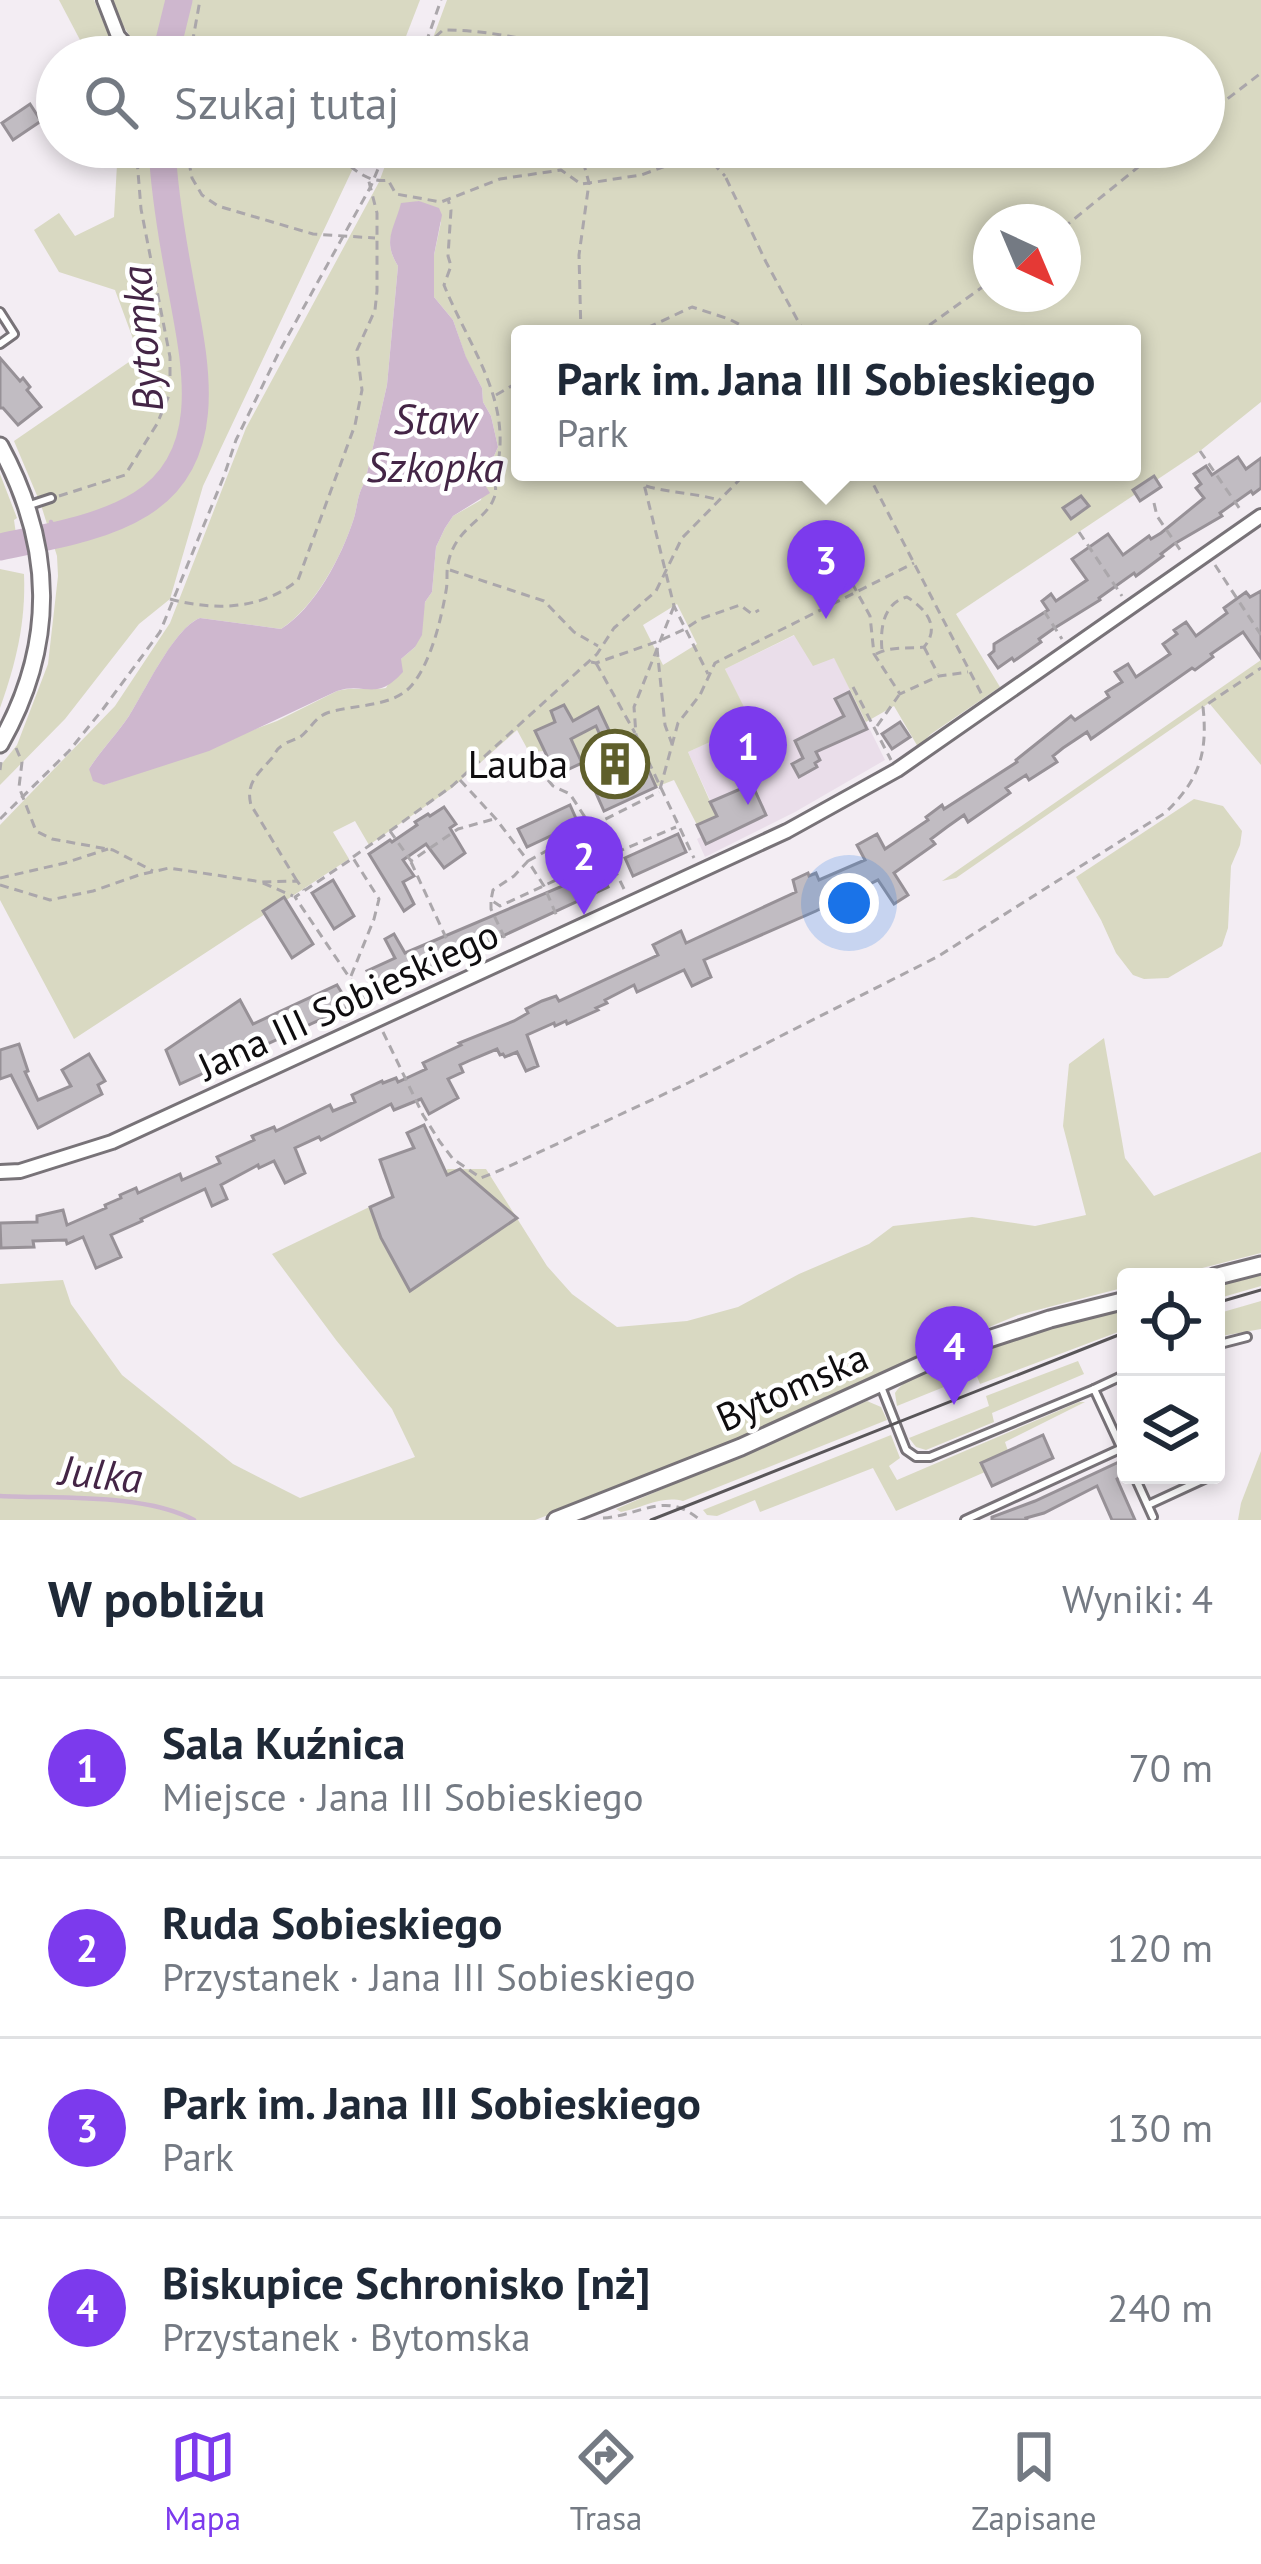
<!DOCTYPE html>
<html lang="pl">
<head>
<meta charset="utf-8">
<style>
  :root { --surface:#fff; --page:#f2f2f3; --text:#1f2937; --muted:#747a83; --line:#e0e1e3; --accent:#7c3aed }
  body { margin:0; font-family:"PT Sans",sans-serif; background:var(--page); color:var(--text) }
  .controls { position:absolute; right:36px; bottom:36px; display:grid; overflow:hidden; border-radius:12px; box-shadow:0 6px 18px #0003 }
  .controls button { width:108px; height:108px; display:grid; place-items:center; padding:0; border:0; border-bottom:3px solid var(--line); background:var(--surface); color:var(--text); font:60px sans-serif }
  .compass { position:absolute; left:973px; top:204px; width:108px; height:108px; border-radius:50%; background:var(--surface); box-shadow:0 6px 18px #0003; rotate:136deg }
  .you { position:absolute; left:849px; top:903px; width:42px; height:42px; margin:-30px; border:9px solid #fff; border-radius:50%; background:#1a73e8; box-shadow:0 0 0 18px #1a73e833 }
  .badge { display:grid; place-items:center; width:78px; height:78px; border-radius:50%; background:var(--accent); color:#fff; font-size:39px; font-weight:700 }
  .pin { position:absolute; translate:-50% -99px; filter:drop-shadow(0 3px 6px #0008) }
  .pin::after { content:''; position:absolute; top:63px; width:42px; height:36px; background:inherit; clip-path:polygon(0 0,100% 0,50% 100%) }
  .popup { position:absolute; left:511px; top:325px; width:630px; height:156px; box-sizing:border-box; display:grid; place-content:center; border-radius:12px; background:var(--surface); filter:drop-shadow(0 3px 9px #0005); font-size:39px; white-space:nowrap; color:var(--muted) }
  .popup b { font-size:45px; color:var(--text) }
  .popup::after { content:''; position:absolute; left:50%; top:100%; margin-left:-24px; border:24px solid transparent; border-top-color:var(--surface) }
  .list { margin:0; padding:0; list-style:none }
  h2 { display:flex; justify-content:space-between; align-items:center; height:156px; margin:0; padding:0 48px; font-size:51px }
  h2 small { font-size:39px; font-weight:400; color:var(--muted) }
  .list li { display:grid; grid-template-columns:78px 1fr auto; gap:36px; align-items:center; box-sizing:border-box; height:180px; padding:0 48px; border-top:3px solid var(--line) }
  .list b { display:block; font-size:45px; white-space:nowrap }
  .list p { margin:0; font-size:39px; white-space:nowrap; color:var(--muted) }
  .list em { font-size:39px; font-style:normal; color:var(--muted) }
  .icon { flex:none; width:66px; height:66px; fill:none; stroke:currentColor; stroke-width:2; stroke-linecap:round; stroke-linejoin:round }
  .map { position:relative; flex:none; width:1261px; height:1520px; overflow:hidden }
  .search { position:absolute; background:var(--surface); box-shadow:0 6px 18px #0003; left:36px; right:36px; top:36px; height:132px; display:flex; align-items:center; gap:30px; box-sizing:border-box; padding:0 42px; border-radius:66px; color:var(--muted); font-size:45px }
  .sheet { height:876px; background:var(--surface) }
  nav { display:flex; justify-content:space-around; align-items:center; box-sizing:border-box; height:168px; border-top:3px solid var(--line); background:var(--surface); font-size:33px; color:var(--muted) }
  nav a { display:grid; justify-items:center; gap:6px }
  nav .on { color:var(--accent) }
  .map>svg:first-child { display:block }
  .built { fill:#eadeea }
  .green { fill:#d9d9c2; fill-rule:evenodd }
  .water { fill:#ceb7ce }
  .lines { fill:none; stroke-linecap:round; stroke-linejoin:round }
  .stream { stroke:#ceb7ce; stroke-width:4.5 }
  .river { stroke:#ceb7ce; stroke-width:27 }
  .building { fill:#c1bcc2; stroke:#979197; stroke-width:3 }
  .service-casing { stroke:#787378; stroke-width:12 }
  .minor-casing { stroke:#787378; stroke-width:18 }
  .tertiary-casing { stroke:#787378; stroke-width:21 }
  .path { stroke:#aba7ab; stroke-width:3; stroke-dasharray:9 6; stroke-linecap:butt }
  .service { stroke:#fff; stroke-width:6 }
  .minor { stroke:#fff; stroke-width:12 }
  .tertiary { stroke:#fff; stroke-width:15 }
  .tram { stroke:#595659; stroke-width:3 }
  .labels { text-anchor:middle; stroke-width:9; stroke-linejoin:round; paint-order:stroke }
  .poi-label { font-size:39px; fill:#0f0d0f; stroke:#fff; text-anchor:end }
  .street-label { font-size:39px; fill:#0f0d0f; stroke:#fff }
  .water-label { font-size:42px; font-style:italic; fill:#442546; stroke:#fff }
</style>
</head>
<body>
<div class="map">
<svg width="1261" height="1520" viewBox="0 0 1261 1520">
  <rect width="100%" height="100%" fill="#f3edf3"/>
  <!-- built -->
  <polygon class="built" points="795,635 834,657 885,760 795,812 705,857 697,839 722,826 688,752 751,723 725,669"/>
  <!-- green -->
  <g class="green">
    <polygon points="59,0 94,0 118,57 89,57"/>
    <polygon points="111,0 171,0 159,55 138,49 117,16"/>
    <polygon points="185,0 420,0 398,57 172,57"/>
    <path d="M447,0H1261V402L1200,451L956,614L1000,687L931,734L918,747L894,706L866,722L834,658L813,666L794,635L725,669L752,723L688,752L717,817L697,825L674,780L656,787L647,770L596,793L561,719L545,751L529,752L517,730L452,788L369,845L355,821L333,832L349,859L74,1039L0,900V825L115,706L170,623L246,428L379,182L392,147H1204V57H426ZM419,201L441,222L434,255V297L453,320L466,358L482,388L483,402L491,416L498,447L486,474L481,500L453,516L445,528L436,547L432,592L425,602L415,647L401,659L386,688C369,691 352,686 337,691L277,721L104,785L89,769C101,750 117,734 129,716C145,691 175,627 200,618L281,629C315,607 342,556 354,518C358,504 357,495 365,482L387,385L398,266C382,241 393,226 409,204ZM991,222H1063V294H991ZM520,334H1132V472H520ZM677,604L697,644L663,665L643,625Z"/>
    <polygon points="118,147 363,147 203,486 170,599 139,624 65,719 0,785 0,766 17,745 48,664 58,576 57,556 41,505 14,441 139,355 115,290 59,272 34,230 59,213 75,236 114,217"/>
    <polygon points="0,474 17,518 14,520 16,534 0,541"/>
    <path d="M0,569L24,574C26,622 16,663 0,708Z"/>
    <polygon points="1261,660 1261,765 1209,703 956,878 942,881"/>
    <polygon points="1194,799 1223,806 1242,831 1240,845 1231,866 1228,928 1222,946 1168,978 1144,979 1133,975 1116,953 1101,920 1076,877"/>
    <polygon points="1104,1038 1125,1158 1154,1196 1261,1152 1261,1253 1167,1277 1126,1277 1126,1287 1018,1315 881,1372 724,1448 535,1520 0,1520 0,1284 63,1280 71,1304 122,1375 233,1464 300,1498 415,1457 392,1409 336,1340 272,1254 448,1169 486,1169 547,1266 572,1294 617,1327 687,1321 738,1307 799,1274 869,1244 893,1226 972,1217 1035,1226 1086,1215 1063,1126 1069,1064"/>
    <polygon points="1261,1274 1261,1286 1216,1299 1216,1285"/>
    <polygon points="1261,1301 1261,1329 1216,1337 1216,1314"/>
    <path d="M1126,1309V1329L980,1384L976,1374L897,1406L895,1393C912,1361 1085,1319 1126,1309Z"/>
    <polygon points="1078,1361 1084,1374 992,1413 994,1422 926,1450 916,1447 909,1438 989,1406 986,1396"/>
    <path d="M867,1401L881,1407L887,1420L683,1501C662,1495 642,1508 621,1512L616,1509Z"/>
    <polygon points="1079,1402 1085,1402 1005,1442 1008,1451 985,1472 896,1511 873,1468 760,1512 755,1500 717,1516 707,1515 703,1510 891,1435 900,1458 889,1466 897,1480"/>
    <polygon points="1261,1451 1261,1520 1238,1520 1241,1503"/>
  </g>
  <!-- water -->
  <path class="water" d="M419,201L439,208L442,215L434,255V297L453,320L466,357L482,388L483,402L491,416L498,447L486,474L485,485L490,493L453,516L445,528L436,547L432,592L425,602L422,635L415,647L401,659L403,672C375,703 366,681 337,691L209,751L104,785L93,781L89,769C101,750 117,734 129,716C145,691 174,628 200,618L281,629C315,608 342,556 354,518C358,504 357,495 365,482L387,385L398,266C382,240 394,230 401,203Z"/>
  <g class="lines">
    <!-- stream -->
    <g class="stream">
      <polyline points="51,522 55,534"/>
      <path d="M0,1496C57,1499 144,1493 194,1520"/>
    </g>
    <!-- river -->
    <g class="river">
      <polyline points="165,57 179,0"/>
      <path d="M0,547C46,537 101,529 141,504C222,454 192,351 179,275C171,232 164,190 162,147"/>
    </g>
  </g>
  <!-- building -->
  <g class="building">
    <polygon points="30,104 41,121 13,140 2,123"/>
    <polygon points="0,358 20,381 23,378 30,387 27,390 41,407 18,425 3,408 0,408"/>
    <polygon points="1238,457 1246,469 1261,458 1261,488 1253,494 1251,491 1220,513 1222,516 1174,544 1161,554 1163,556 1136,576 1134,573 1099,598 1100,600 1053,629 1039,639 1041,642 1014,661 1012,658 998,668 989,655 994,651 994,644 1048,610 1042,601 1051,594 1056,601 1087,580 1072,559 1108,534 1123,555 1149,536 1151,539 1161,533 1204,498 1196,488 1201,484 1194,474 1206,466 1212,475"/>
    <polygon points="1154,476 1161,487 1140,501 1133,490"/>
    <polygon points="1081,496 1089,506 1071,519 1063,508"/>
    <polygon points="1261,591 1261,658 1243,632 1211,654 1213,657 1195,670 1192,668 1091,739 1087,732 1063,748 1053,756 1057,762 1029,780 1026,775 1006,788 1010,793 968,822 964,815 947,827 931,839 935,844 894,873 908,895 894,904 878,880 816,911 704,960 711,977 692,986 684,970 637,992 634,985 605,1000 607,1003 596,1008 598,1010 567,1024 566,1021 555,1026 554,1023 527,1035 538,1066 526,1071 517,1052 505,1057 503,1054 500,1055 497,1049 473,1059 460,1065 463,1072 448,1079 458,1098 429,1114 421,1099 394,1110 391,1104 321,1140 319,1137 295,1148 305,1173 285,1183 274,1161 259,1168 258,1165 221,1185 227,1199 212,1206 205,1189 141,1219 142,1221 111,1235 121,1257 96,1268 83,1237 67,1244 66,1240 33,1241 34,1247 1,1248 0,1223 37,1222 37,1216 63,1210 67,1225 106,1208 105,1205 121,1198 120,1195 136,1188 138,1193 180,1174 182,1180 220,1163 217,1157 254,1140 252,1136 274,1127 276,1131 330,1105 333,1111 355,1102 352,1095 382,1081 383,1083 396,1078 398,1082 426,1069 423,1063 461,1045 459,1043 514,1021 528,1013 526,1009 542,1001 556,996 559,1001 658,955 653,945 681,931 686,943 796,892 793,880 808,873 809,876 816,873 819,880 865,860 857,845 877,834 885,849 928,820 926,817 942,805 944,809 1017,762 1016,760 1071,716 1075,720 1109,697 1106,692 1122,682 1115,672 1128,664 1136,677 1170,654 1163,644 1177,634 1174,630 1186,622 1196,636 1227,613 1224,608 1246,592 1250,597"/>
    <polygon points="849,692 867,729 816,752 820,760 815,763 817,767 799,777 792,764 803,758 795,741 844,716 835,699"/>
    <polygon points="564,705 573,721 598,707 613,739 617,737 632,777 648,769 656,787 604,811 596,793 590,755 607,751 596,726 571,739 582,763 556,775 535,731 555,722 551,711"/>
    <polygon points="900,722 910,737 892,749 882,734"/>
    <polygon points="752,784 766,815 706,844 697,825 717,816 710,802"/>
    <polygon points="570,805 578,823 527,847 518,829"/>
    <polygon points="444,807 456,824 450,828 465,853 444,868 426,844 403,860 414,876 403,882 414,904 404,911 369,854 390,840 392,842 417,825 415,822 428,814 430,816"/>
    <polygon points="678,834 686,852 633,876 625,858"/>
    <polygon points="600,870 608,887 380,993 367,971 395,958 385,939 394,934 405,953"/>
    <polygon points="333,880 354,916 334,929 312,893"/>
    <polygon points="284,897 313,944 292,958 263,911"/>
    <polygon points="337,985 350,1006 180,1084 166,1050 240,1000 253,1024"/>
    <polygon points="19,1044 28,1071 25,1072 38,1100 71,1086 62,1070 89,1054 105,1081 98,1085 102,1094 38,1128 11,1075 0,1079 0,1050"/>
    <polygon points="424,1125 447,1175 460,1169 517,1218 410,1291 381,1238 370,1207 393,1197 380,1160 414,1148 407,1133"/>
    <polygon points="1043,1435 1053,1458 992,1486 981,1463"/>
    <polygon points="1119,1462 1126,1473 1117,1479 1135,1520 1112,1520 1097,1486 1044,1513 1026,1518 1027,1520 992,1520 992,1517 1035,1501"/>
  </g>
  <g class="lines">
    <!-- service casing -->
    <g class="service-casing">
      <g id="service">
        <polyline points="0,312 14,334 0,344"/>
        <polyline points="27,506 51,498"/>
        <polyline points="1216,1345 1247,1337"/>
        <polyline points="880,1384 906,1450 916,1457 930,1457 1094,1389 1126,1458"/>
        <polyline points="1094,1389 1126,1374"/>
        <polyline points="1134,1475 1153,1517"/>
        <polyline points="1148,1505 1213,1475"/>
        <polyline points="965,1520 1120,1449"/>
      </g>
    </g>
    <!-- minor casing -->
    <g class="minor-casing">
      <g id="minor">
        <polyline points="104,0 118,36 137,57"/>
        <polyline points="0,1172 20,1171 112,1142 787,831 897,770 1261,516"/>
      </g>
    </g>
    <!-- tertiary casing -->
    <g class="tertiary-casing">
      <g id="tertiary">
        <path d="M0,446C54,546 57,644 0,744"/>
        <polyline points="1214,1277 1261,1265"/>
        <polyline points="556,1520 741,1447 949,1352 1050,1319 1126,1300"/>
      </g>
    </g>
    <!-- path -->
    <g class="path">
      <path d="M424,47L443,30C500,30 553,46 608,57"/>
      <polyline points="187,57 191,50 200,0"/>
      <polyline points="259,57 262,56"/>
      <polyline points="421,57 441,0"/>
      <polyline points="1204,117 1261,73"/>
      <polyline points="186,147 192,178 202,195 218,206 313,234 375,238"/>
      <path d="M304,147L333,161L336,153C350,167 368,184 388,180L396,194L441,202L500,179L561,170L581,184L589,183L641,175L688,158L709,159L725,176"/>
      <polyline points="704,147 717,165"/>
      <polyline points="726,178 766,262 805,334"/>
      <polyline points="1063,228 1163,147"/>
      <polyline points="581,334 579,255 589,183 583,161 586,147"/>
      <polyline points="634,334 692,307 729,319 758,334"/>
      <polyline points="917,334 991,281"/>
      <polyline points="496,395 520,381"/>
      <polyline points="1200,451 1242,512"/>
      <polyline points="641,472 674,606 708,674"/>
      <polyline points="867,472 982,695"/>
      <path d="M646,486C670,493 695,493 719,500"/>
      <polyline points="59,496 125,475 157,424 170,393 170,357 141,209 136,147"/>
      <polyline points="1154,503 1157,516 1183,554"/>
      <polyline points="1079,532 1122,596"/>
      <polyline points="1215,565 1261,635"/>
      <polyline points="450,570 544,601 574,632 598,646"/>
      <polyline points="852,583 870,616 874,654 900,694 939,676 968,672"/>
      <path d="M170,599C214,611 262,610 298,580L355,425L362,390L357,350L375,310L377,291V213L368,178"/>
      <polyline points="674,606 634,707 636,735 694,858"/>
      <polyline points="1044,611 1062,639"/>
      <polyline points="924,647 938,674"/>
      <polyline points="657,648 665,725 672,744"/>
      <path d="M876,654C891,646 907,649 924,647C941,627 926,609 907,597C883,603 880,629 882,650"/>
      <polyline points="591,662 596,663 659,641 685,629 700,619 740,605 752,614 759,610"/>
      <polyline points="596,663 635,733"/>
      <polyline points="853,687 891,760"/>
      <polyline points="877,726 899,695"/>
      <polyline points="16,748 22,762 19,787 36,831 52,839 113,850 153,871"/>
      <polyline points="0,770 1,762"/>
      <polyline points="460,780 496,819 528,861 514,876 493,890 491,900 500,906 608,856 592,826 528,861 544,886 558,919"/>
      <polyline points="548,780 553,786 570,794 590,825"/>
      <polyline points="660,789 678,723 700,695 715,663 914,563"/>
      <polyline points="0,819 69,751 103,709 160,632 224,476 236,440 279,352 371,186 387,147"/>
      <polyline points="592,826 659,792"/>
      <polyline points="390,831 452,786 597,654 614,628 656,591 682,538 747,472"/>
      <polyline points="353,857 390,831 411,861 458,829 494,819"/>
      <polyline points="411,862 460,968"/>
      <polyline points="0,878 65,863 108,849"/>
      <path d="M297,881L251,805C245,783 259,773 272,758C277,751 276,749 283,745C288,741 295,740 300,737C310,730 314,718 327,713C353,704 393,708 412,685C431,662 441,620 446,591C448,582 446,572 448,564C455,527 486,521 494,498C498,489 493,482 496,472C514,402 469,347 444,285L451,266L448,256L451,210L448,199"/>
      <polyline points="263,883 293,896"/>
      <polyline points="0,885 50,900 93,891 139,875 169,868 262,882 297,881 304,890"/>
      <polyline points="624,889 608,856 676,827"/>
      <polyline points="491,902 491,909 507,943"/>
      <polyline points="351,976 374,919 379,899 353,858 295,897 370,1008"/>
      <path d="M383,1032L423,1115L440,1142L453,1159L481,1178L503,1169L688,1083L937,957L1165,813C1199,780 1208,754 1203,707L1261,668"/>
      <path d="M603,1518C643,1515 665,1490 700,1520"/>
    </g>
    <!-- service -->
    <use href="#service" class="service"/>
    <!-- minor -->
    <use href="#minor" class="minor"/>
    <!-- tertiary -->
    <use href="#tertiary" class="tertiary"/>
    <!-- tram -->
    <g class="tram">
      <polyline points="1216,1303 1261,1290"/>
      <polyline points="651,1520 1126,1332"/>
    </g>
  </g>
  <!-- icons -->
  <defs>
    <g id="building-ring" transform="scale(3.45)"><circle r="9.5" fill="#fff" stroke="#5f5f2b" stroke-width="1.5"/><path d="M-4-6H4V6H1V3H-1V6H-4ZM-2.5-4.3h1.7v1.8h-1.7ZM.8-4.3h1.7v1.8H.8ZM-2.5-1h1.7V.8h-1.7ZM.8-1h1.7V.8H.8Z" fill="#5f5f2b"/></g>
  </defs>
  <g fill-rule="evenodd">
    <use href="#building-ring" x="615" y="764"/>
  </g>
  <g class="labels">
    <!-- poi labels -->
    <g class="poi-label">
      <text x="568" y="778">Lauba</text>
    </g>
    <!-- street labels -->
    <g class="street-label">
      <text transform="translate(348 1000) rotate(-25)" y="14">Jana III Sobieskiego</text>
      <text transform="translate(792 1387) rotate(-24)" y="14">Bytomska</text>
    </g>
    <!-- water labels -->
    <g class="water-label">
      <text transform="translate(142 339) rotate(-95)" y="15">Bytomka</text>
      <text x="435" y="434">Staw<tspan x="435" dy="48">Szkopka</tspan></text>
      <text transform="translate(101 1474) rotate(6)" y="15">Julka</text>
    </g>
  </g>
</svg>
<div class="controls">
<button><svg class="icon" aria-label="locate" viewBox="0 0 24 24"><circle cx="12" cy="12" r="6"/><path d="M12 2v4M12 18v4M2 12h4M18 12h4"/></svg></button>
<button><svg class="icon" aria-label="layers" viewBox="0 0 24 24"><path d="M12 4l9 5-9 5-9-5zM3 14l9 5 9-5"/></svg></button>
</div>
<svg class="compass" viewBox="-18 -18 36 36"><path d="M0-13l5 13h-10z" fill="#e53935"/><path d="M0 13l5-13h-10z" fill="#747a83"/></svg>
<div class="you"></div>
<div class="pin badge" style="left:748px;top:805px">1</div>
<div class="pin badge" style="left:584px;top:915px">2</div>
<div class="pin badge" style="left:826px;top:619px">3</div>
<div class="popup"><b>Park im. Jana III Sobieskiego</b>Park</div>
<div class="pin badge" style="left:954px;top:1405px">4</div>
<div class="search"><svg class="icon" aria-label="search" viewBox="0 0 24 24"><circle cx="10" cy="10" r="6"/><path d="M15 15l6 6"/></svg>Szukaj tutaj</div>
</div>
<section class="sheet">
<h2>W pobliżu<small>Wyniki: 4</small></h2>
<ul class="list">
<li><span class="badge">1</span><div><b>Sala Kuźnica</b><p>Miejsce · Jana III Sobieskiego</p></div><em>70 m</em></li>
<li><span class="badge">2</span><div><b>Ruda Sobieskiego</b><p>Przystanek · Jana III Sobieskiego</p></div><em>120 m</em></li>
<li><span class="badge">3</span><div><b>Park im. Jana III Sobieskiego</b><p>Park</p></div><em>130 m</em></li>
<li><span class="badge">4</span><div><b>Biskupice Schronisko [nż]</b><p>Przystanek · Bytomska</p></div><em>240 m</em></li>
</ul>
</section>
<nav>
<a class="on"><svg class="icon" aria-label="map" viewBox="0 0 24 24"><path d="M3 6l6-2 6 2 6-2v14l-6 2-6-2-6 2zM9 4v14M15 6v14"/></svg>Mapa</a>
<a><svg class="icon" aria-label="directions" viewBox="0 0 24 24"><path d="M12 3l9 9-9 9-9-9zM9 14v-3h6M13 9l2 2-2 2"/></svg>Trasa</a>
<a><svg class="icon" aria-label="saved" viewBox="0 0 24 24"><path d="M7 4h10v16l-5-4-5 4z"/></svg>Zapisane</a>
</nav>
</body>
</html>
